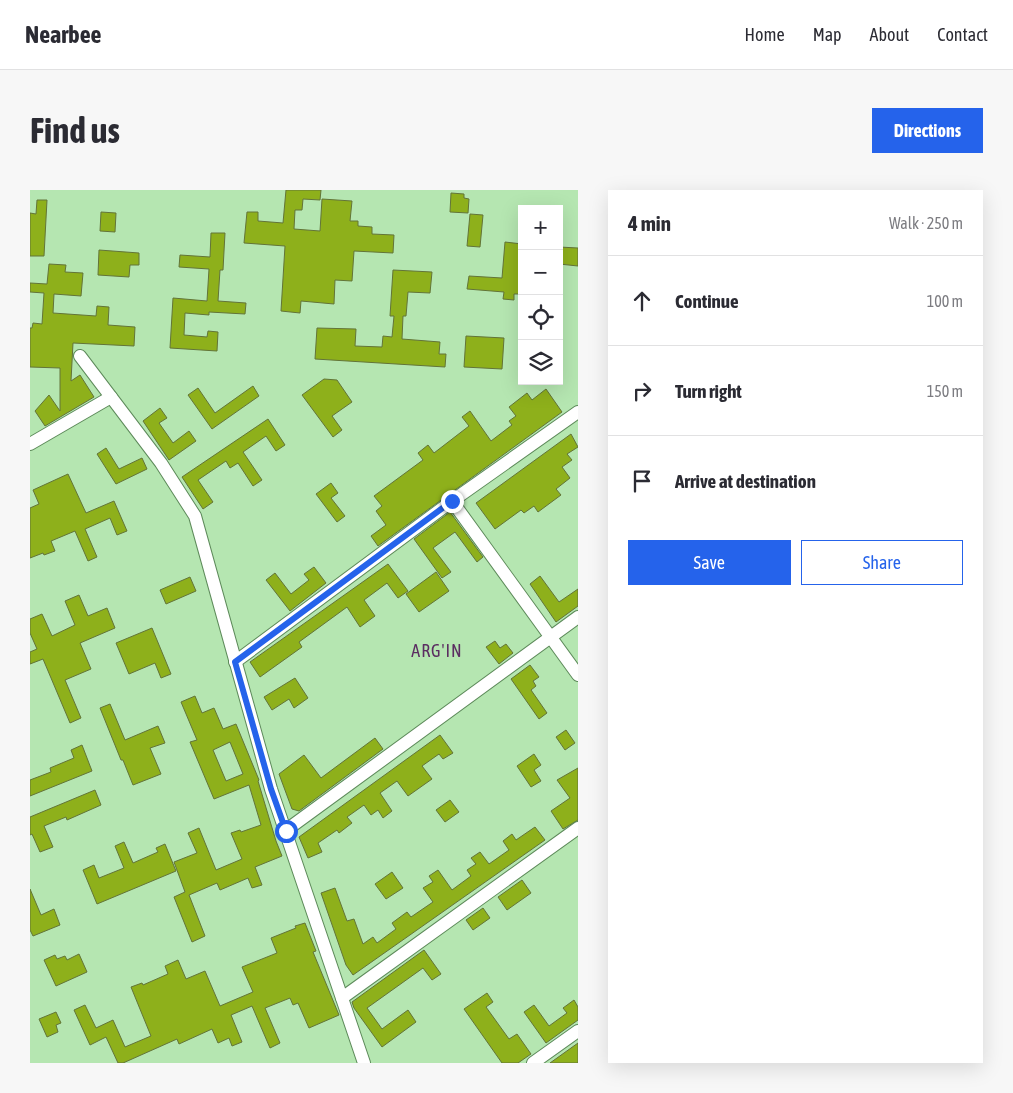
<!DOCTYPE html>
<html lang="en">
<head>
<meta charset="utf-8">
<style>
  :root { --surface:#fff; --page:#f7f7f7; --text:#2b2b33; --muted:#7c7c81; --line:#e1e1e2; --accent:#2563eb }
  body { margin:0; font-family:"Asap Condensed",sans-serif; background:var(--page); color:var(--text) }
  .controls { position:absolute; right:15px; top:15px; display:grid; overflow:hidden; border-radius:0px; box-shadow:0 5px 20px #0002 }
  .controls button { width:45px; height:45px; display:grid; place-items:center; padding:0; border:0; border-bottom:1px solid var(--line); background:var(--surface); color:var(--text); font:25px sans-serif }
  .stop { position:absolute; width:15px; height:15px; margin:-11px; border:4px solid #2563eb; border-radius:50%; background:#fff }
  .stop.end { background:#2563eb; border-color:#fff; box-shadow:0 1px 5px #0008 }
  .list { margin:0; padding:0; list-style:none }
  h2 { display:flex; justify-content:space-between; align-items:center; height:65px; margin:0; padding:0 20px; font-size:21px }
  h2 small { font-size:16px; font-weight:400; color:var(--muted) }
  .list li { display:grid; grid-template-columns:32px 1fr auto; gap:15px; align-items:center; box-sizing:border-box; height:90px; padding:0 20px; border-top:1px solid var(--line) }
  .list b { display:block; font-size:19px; white-space:nowrap }
  .list em { font-size:16px; font-style:normal; color:var(--muted) }
  .actions { display:flex; gap:10px; padding:15px 20px }
  .actions a { flex:1; padding:11px 0; border:1px solid var(--accent); border-radius:0px; text-align:center; font-size:18px; color:var(--accent) }
  .actions .main { background:var(--accent); color:#fff }
  .icon { flex:none; width:28px; height:28px; fill:none; stroke:currentColor; stroke-width:2; stroke-linecap:round; stroke-linejoin:round }
  .map { position:relative; flex:none; width:548px; height:873px; overflow:hidden; border-radius:0px }
  header { display:flex; align-items:center; gap:30px; box-sizing:border-box; height:70px; padding:0 25px; background:var(--surface); border-bottom:1px solid var(--line) }
  header strong { font-size:24px }
  nav { display:flex; gap:28px; margin-inline-start:auto; font-size:18px }
  .intro { display:flex; align-items:center; justify-content:space-between; box-sizing:border-box; height:120px; padding:0 30px }
  h1 { margin:0; font-size:35px }
  .button { padding:12px 22px; border-radius:0px; background:var(--accent); color:#fff; font-size:18px; font-weight:700 }
  main { display:flex; gap:30px; padding:0 30px }
  aside { flex:1; background:var(--surface); border-radius:0px; box-shadow:0 5px 20px #0002 }
  .map>svg:first-child { display:block }
  .building { fill:#8eb01b; stroke:#627438; fill-rule:evenodd }
  .lines { fill:none; stroke-linecap:round; stroke-linejoin:round }
  .street-casing { stroke:#5d8a5a; stroke-width:14 }
  .street { stroke:#fff; stroke-width:12 }
  .route { stroke:#2563eb; stroke-width:6 }
  .labels { text-anchor:middle; stroke-width:5; stroke-linejoin:round; paint-order:stroke }
  .quarter-label { font-size:18px; letter-spacing:1px; fill:#5b2e61; stroke:#b5e6b1 }
</style>
</head>
<body>
<header>
<strong>Nearbee</strong>
<nav><a>Home</a><a>Map</a><a>About</a><a>Contact</a></nav>
</header>
<div class="intro"><h1>Find us</h1><a class="button">Directions</a></div>
<main>
<div class="map">
<svg width="548" height="873" viewBox="0 0 548 873">
  <rect width="100%" height="100%" fill="#b5e6b1"/>
  <!-- building -->
  <g class="building">
    <polygon points="256,0 291,0 290,10 273,9 272,20 265,20 264,39 290,41 292,9 322,11 320,31 328,31 328,36 342,37 342,44 364,45 363,63 324,61 322,91 305,90 304,114 271,111 270,123 251,121 255,56 214,53 217,22 228,22 228,31 253,33"/>
    <polygon points="421,3 434,4 434,8 439,9 438,23 420,22"/>
    <polygon points="7,10 17,10 14,66 0,66 0,23 6,24"/>
    <polygon points="71,22 86,23 85,42 70,41"/>
    <polygon points="440,24 453,25 450,57 437,56"/>
    <polygon points="181,43 195,43 193,80 190,80 188,111 216,113 215,124 179,122 179,125 155,123 154,145 177,147 178,141 188,142 187,161 140,158 143,108 177,111 179,79 149,77 150,65 180,67"/>
    <polygon points="475,52 492,54 492,104 484,104 484,110 473,109 474,102 437,99 439,86 472,88"/>
    <polygon points="529,57 548,58 548,76 529,74"/>
    <polygon points="69,60 109,63 109,75 100,75 99,87 68,85"/>
    <polygon points="19,74 36,75 35,82 53,83 51,106 24,104 23,123 66,126 67,116 79,117 78,135 105,137 104,156 43,153 41,191 50,185 64,207 15,236 5,221 19,205 30,221 30,178 0,177 0,138 2,138 3,133 12,134 14,103 0,102 0,93 17,94"/>
    <polygon points="363,80 402,82 400,103 378,102 376,126 373,126 372,149 410,152 409,164 416,164 415,177 285,169 287,138 326,139 325,156 352,157 353,146 362,147 364,126 360,126"/>
    <polygon points="436,146 474,148 472,179 434,177"/>
    <polygon points="294,189 307,190 322,212 302,226 312,240 303,247 272,205"/>
    <polygon points="223,196 229,206 182,239 158,205 168,198 185,223"/>
    <polygon points="516,199 532,222 348,356 341,346 356,335 346,321 352,316 344,306 393,270 388,263 398,255 404,263 439,236 432,227 440,221 461,251 482,235 479,231 486,226 479,217 497,203 502,210"/>
    <polygon points="130,218 137,228 129,233 143,253 159,241 166,251 139,270 113,231"/>
    <polygon points="238,229 255,255 246,261 236,246 213,262 232,290 223,296 208,273 200,278 196,271 168,290 183,312 173,319 152,287"/>
    <polygon points="541,244 548,257 537,264 542,270 532,277 540,288 526,299 531,305 508,322 504,316 494,323 491,320 465,339 446,313"/>
    <polygon points="76,258 89,279 112,268 117,279 86,294 67,264"/>
    <polygon points="38,284 56,323 84,311 97,341 87,345 80,328 55,339 67,367 58,371 45,341 21,351 25,361 14,365 13,363 0,368 0,318 9,314 3,300"/>
    <polygon points="301,293 308,303 301,308 315,326 307,332 286,304"/>
    <polygon points="420,322 453,367 447,372 425,342 403,358 421,382 412,388 384,349"/>
    <polygon points="358,374 378,401 368,408 357,393 334,410 345,426 330,437 317,417 269,452 272,457 230,487 220,472"/>
    <polygon points="284,377 296,393 260,421 236,390 245,383 261,404 279,390 274,384"/>
    <polygon points="406,382 419,401 389,422 376,404"/>
    <polygon points="510,386 529,412 548,399 548,416 526,432 500,394"/>
    <polygon points="160,387 166,401 136,414 130,400"/>
    <polygon points="49,405 58,426 77,418 85,438 50,453 61,479 35,490 51,528 40,533 13,469 0,474 0,462 7,459 0,443 0,429 12,424 22,446 45,435 35,411"/>
    <polygon points="122,438 141,484 131,488 125,473 99,484 86,453"/>
    <polygon points="465,451 470,458 476,454 483,463 469,474 456,457"/>
    <polygon points="500,475 509,487 503,491 506,496 501,500 517,523 509,529 481,489"/>
    <polygon points="265,488 278,508 264,518 259,509 242,520 234,507"/>
    <path d="M165,506L172,523L184,518L193,539L206,534L229,590L228,591L246,651L252,666L225,677L232,695L222,698L218,688L190,700L187,693L159,705L175,746L162,752L144,707L155,702L144,672L167,663L158,643L169,638L186,680L212,669L201,643L210,640L211,642L231,635L219,595L184,609L160,552L167,550L151,512ZM200,552L213,584L196,591L183,560Z"/>
    <polygon points="80,514 95,550 128,536 135,553 120,558 131,584 103,595 93,570 91,570 70,518"/>
    <polygon points="536,540 545,553 535,560 526,547"/>
    <polygon points="410,545 423,563 413,569 409,564 392,576 402,589 378,606 367,591 350,603 362,621 353,628 348,620 341,625 334,615 317,627 322,633 309,643 307,640 288,653 292,662 278,668 269,647"/>
    <polygon points="345,548 353,559 269,621 262,619 249,584 274,565 291,588"/>
    <polygon points="52,555 62,581 0,606 0,590 21,582 20,578 44,568 41,560"/>
    <polygon points="504,564 511,575 504,580 511,591 501,597 487,576"/>
    <polygon points="548,578 548,630 533,639 521,621 540,608 527,590"/>
    <polygon points="65,600 71,615 37,630 36,627 14,636 23,657 10,662 2,644 0,645 0,627"/>
    <polygon points="420,610 429,622 415,632 406,620"/>
    <polygon points="505,637 515,650 323,785 316,775 291,703 305,698 317,731 324,729 333,754 343,747 347,753 366,739 362,733 377,722 381,727 403,712 393,698 403,692 399,686 408,680 422,700 441,686 437,680 446,674 441,668 450,662 459,674 479,660 473,651 482,644 486,650"/>
    <polygon points="94,652 103,673 128,662 126,658 135,654 146,681 67,714 53,680 64,675 69,688 94,678 85,656"/>
    <polygon points="362,682 373,698 356,709 345,694"/>
    <polygon points="492,690 501,703 477,720 468,707"/>
    <polygon points="0,699 11,725 24,719 30,735 3,746 0,740"/>
    <polygon points="453,718 460,728 443,740 436,730"/>
    <polygon points="275,733 286,761 283,762 309,825 279,838 268,813 263,815 260,808 235,818 250,853 240,858 222,816 201,825 212,852 202,856 199,848 188,853 182,839 149,854 147,849 93,873 88,873 76,847 60,855 44,820 55,815 66,838 83,830 95,857 121,846 101,797 112,793 113,795 138,784 135,776 148,770 156,789 175,781 190,816 223,802 212,777 247,763 241,748 266,738 265,736"/>
    <polygon points="394,760 411,784 402,790 393,778 337,818 352,839 378,820 386,832 352,857 324,818 322,812"/>
    <polygon points="49,764 57,782 26,796 14,770 25,765 27,769 35,766 37,770"/>
    <polygon points="457,803 463,812 456,817 479,849 487,844 501,864 488,873 472,873 434,819"/>
    <polygon points="544,810 548,817 548,830 516,853 494,822 504,815 519,836 537,823 533,818"/>
    <polygon points="26,822 31,833 26,835 28,842 17,847 9,829"/>
    <polygon points="548,853 548,873 520,873"/>
  </g>
  <g class="lines">
    <!-- street casing -->
    <g class="street-casing">
      <g id="street">
        <polyline points="50,166 131,273 165,326 241,599 334,873"/>
        <polyline points="0,254 81,207"/>
        <polyline points="422,311 548,485"/>
        <polyline points="205,472 422,311 548,222"/>
        <polyline points="255,641 548,427"/>
        <polyline points="312,808 548,638"/>
        <polyline points="503,873 548,841"/>
      </g>
    </g>
    <!-- street -->
    <use href="#street" class="street"/>
  </g>
  <g class="lines">
    <!-- route -->
    <polyline class="route" points="256,641 241,599 205,472 422,311"/>
  </g>
  <g class="labels">
    <!-- quarter labels -->
    <g class="quarter-label">
      <text x="407" y="467">ARG'IN</text>
    </g>
  </g>
</svg>
<div class="controls">
<button>+</button>
<button>−</button>
<button><svg class="icon" aria-label="locate" viewBox="0 0 24 24"><circle cx="12" cy="12" r="6"/><path d="M12 2v4M12 18v4M2 12h4M18 12h4"/></svg></button>
<button><svg class="icon" aria-label="layers" viewBox="0 0 24 24"><path d="M12 4l9 5-9 5-9-5zM3 14l9 5 9-5"/></svg></button>
</div>
<div class="stop" style="left:256px;top:641px"></div>
<div class="stop end" style="left:422px;top:311px"></div>
</div>
<aside>
<h2>4 min<small>Walk · 250 m</small></h2>
<ul class="list">
<li><svg class="icon" aria-label="ahead" viewBox="0 0 24 24"><path d="M12 20V5M6 11l6-6 6 6"/></svg><div><b>Continue</b></div><em>100 m</em></li>
<li><svg class="icon" aria-label="right" viewBox="0 0 24 24"><path d="M7 20v-9h11M14 6l5 5-5 5"/></svg><div><b>Turn right</b></div><em>150 m</em></li>
<li><svg class="icon" aria-label="arrive" viewBox="0 0 24 24"><path d="M6 21V4h12l-3 4 3 4H6"/></svg><div><b>Arrive at destination</b></div></li>
</ul>
<div class="actions"><a class="main">Save</a><a>Share</a></div>
</aside>
</main>
</body>
</html>
